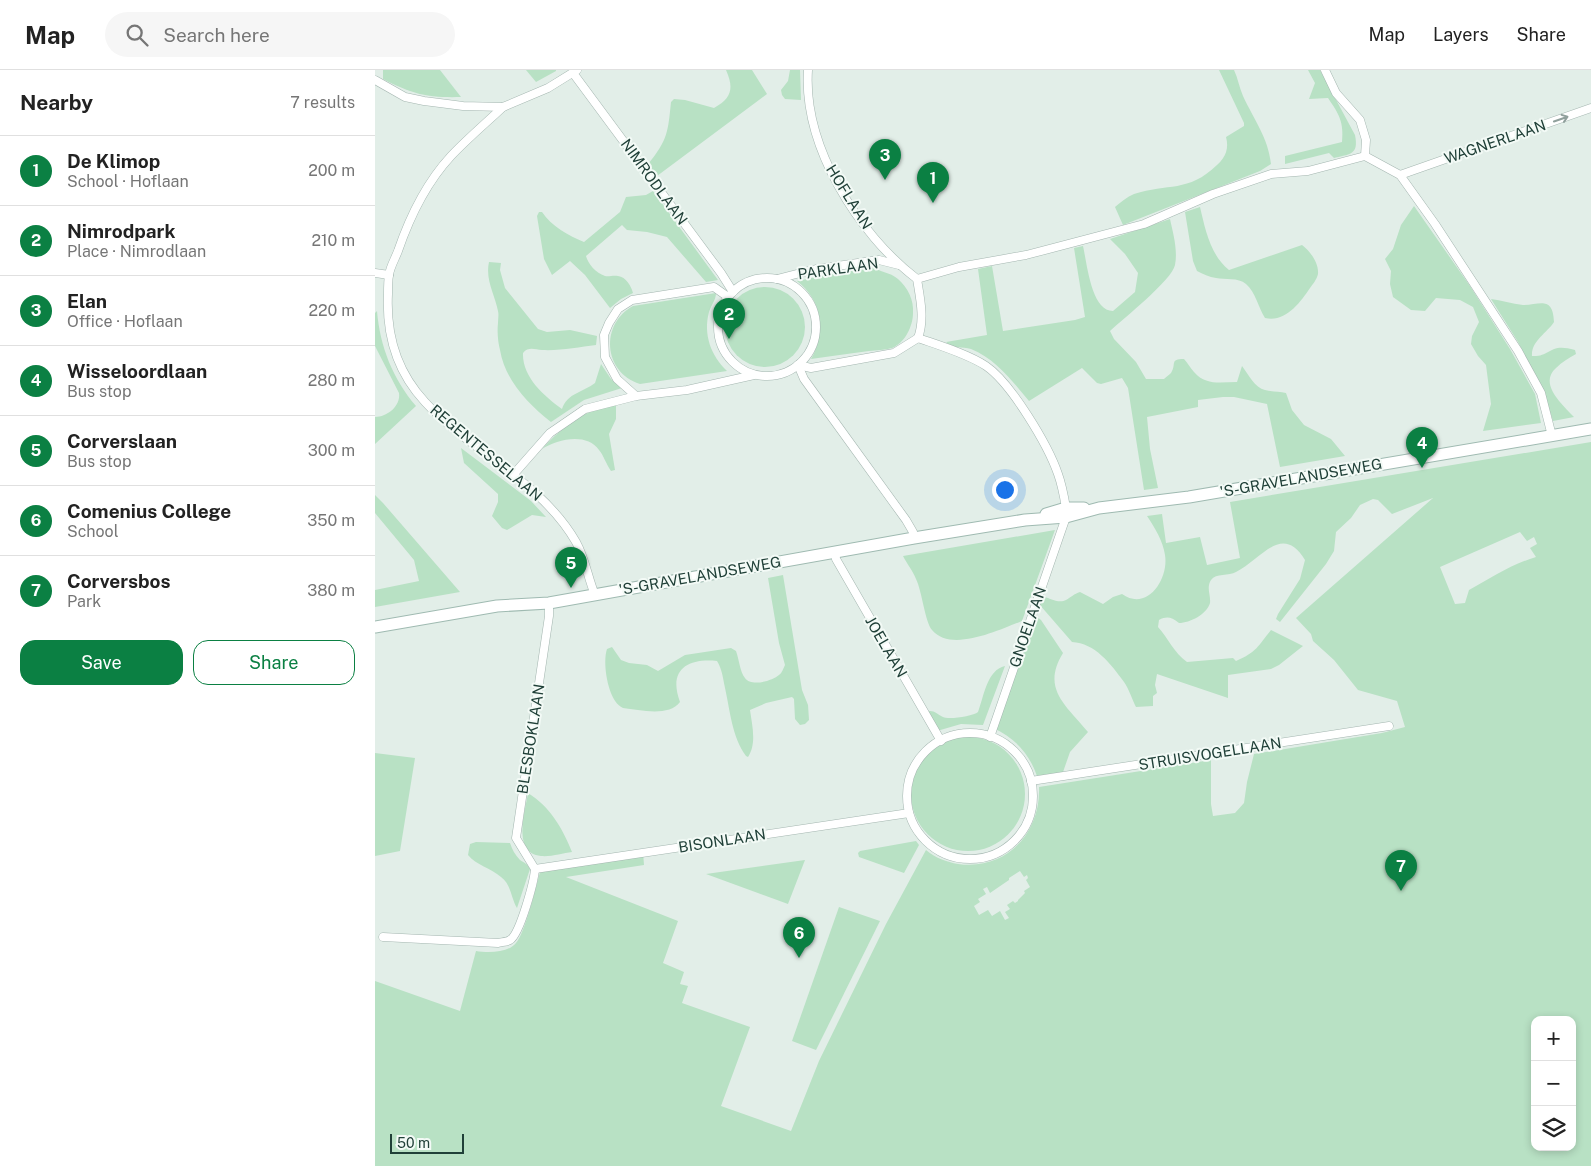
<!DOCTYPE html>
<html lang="en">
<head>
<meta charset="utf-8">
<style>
  :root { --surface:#fff; --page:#f6f6f6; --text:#222; --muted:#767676; --line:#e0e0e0; --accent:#0b8043 }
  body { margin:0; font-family:"Public Sans",sans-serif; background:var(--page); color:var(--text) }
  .controls { position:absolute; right:15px; bottom:15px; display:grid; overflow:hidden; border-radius:10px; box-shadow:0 2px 8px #0003 }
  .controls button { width:45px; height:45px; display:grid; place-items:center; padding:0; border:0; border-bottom:1px solid var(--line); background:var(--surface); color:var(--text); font:25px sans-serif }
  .scale { position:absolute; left:15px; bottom:12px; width:74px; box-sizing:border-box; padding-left:5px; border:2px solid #204038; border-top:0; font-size:14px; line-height:18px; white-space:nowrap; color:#204038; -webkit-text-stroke:4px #f3faf6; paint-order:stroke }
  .you { position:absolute; left:629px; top:419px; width:18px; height:18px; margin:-12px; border:4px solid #fff; border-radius:50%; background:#1a73e8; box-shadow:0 0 0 8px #1a73e833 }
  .badge { display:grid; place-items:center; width:32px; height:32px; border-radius:50%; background:var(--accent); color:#fff; font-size:16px; font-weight:700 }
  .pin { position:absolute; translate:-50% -41px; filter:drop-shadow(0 1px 2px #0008) }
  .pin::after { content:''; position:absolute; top:26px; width:18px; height:15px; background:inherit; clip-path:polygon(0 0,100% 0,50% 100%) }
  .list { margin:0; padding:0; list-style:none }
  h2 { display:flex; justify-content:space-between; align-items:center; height:65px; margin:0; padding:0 20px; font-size:21px }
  h2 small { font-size:16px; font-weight:400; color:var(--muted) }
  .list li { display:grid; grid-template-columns:32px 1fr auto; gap:15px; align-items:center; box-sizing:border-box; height:70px; padding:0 20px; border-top:1px solid var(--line) }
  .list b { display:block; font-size:19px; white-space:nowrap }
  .list p { margin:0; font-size:16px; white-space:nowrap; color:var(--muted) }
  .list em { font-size:16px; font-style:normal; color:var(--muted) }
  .actions { display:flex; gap:10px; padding:15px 20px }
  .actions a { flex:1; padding:11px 0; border:1px solid var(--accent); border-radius:15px; text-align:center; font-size:18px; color:var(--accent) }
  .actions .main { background:var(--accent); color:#fff }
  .icon { flex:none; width:28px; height:28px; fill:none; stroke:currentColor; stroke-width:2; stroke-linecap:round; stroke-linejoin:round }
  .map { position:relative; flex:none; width:1216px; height:1096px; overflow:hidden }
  header { display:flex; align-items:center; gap:30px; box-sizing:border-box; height:70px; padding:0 25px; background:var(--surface); border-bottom:1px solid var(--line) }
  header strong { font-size:24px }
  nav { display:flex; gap:28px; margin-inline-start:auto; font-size:18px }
  .search { width:350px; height:45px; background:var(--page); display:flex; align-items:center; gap:12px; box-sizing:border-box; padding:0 18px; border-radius:28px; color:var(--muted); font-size:19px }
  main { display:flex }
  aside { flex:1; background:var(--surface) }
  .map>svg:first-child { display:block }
  .green { fill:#b8e1c4; fill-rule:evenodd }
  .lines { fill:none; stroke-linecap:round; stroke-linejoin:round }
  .street-casing { stroke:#a4b6b0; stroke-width:9 }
  .secondary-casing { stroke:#9fbab1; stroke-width:13 }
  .street { stroke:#fff; stroke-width:8 }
  .secondary { stroke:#fff; stroke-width:11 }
  .oneway { stroke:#90a09c }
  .labels { text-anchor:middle; stroke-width:4; stroke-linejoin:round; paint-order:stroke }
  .street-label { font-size:15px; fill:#204038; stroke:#f3faf6 }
</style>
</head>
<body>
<header>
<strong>Map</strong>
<div class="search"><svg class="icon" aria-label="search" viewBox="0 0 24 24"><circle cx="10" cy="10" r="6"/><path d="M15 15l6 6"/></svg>Search here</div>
<nav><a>Map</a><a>Layers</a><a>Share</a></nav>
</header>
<main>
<aside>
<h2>Nearby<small>7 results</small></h2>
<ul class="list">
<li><span class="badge">1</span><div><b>De Klimop</b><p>School · Hoflaan</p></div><em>200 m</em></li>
<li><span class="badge">2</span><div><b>Nimrodpark</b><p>Place · Nimrodlaan</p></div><em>210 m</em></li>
<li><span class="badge">3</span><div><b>Elan</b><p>Office · Hoflaan</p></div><em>220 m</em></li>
<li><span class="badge">4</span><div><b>Wisseloordlaan</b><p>Bus stop</p></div><em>280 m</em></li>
<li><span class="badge">5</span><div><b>Corverslaan</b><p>Bus stop</p></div><em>300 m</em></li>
<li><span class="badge">6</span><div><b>Comenius College</b><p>School</p></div><em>350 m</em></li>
<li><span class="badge">7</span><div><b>Corversbos</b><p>Park</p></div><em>380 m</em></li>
</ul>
<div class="actions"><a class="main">Save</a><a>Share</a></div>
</aside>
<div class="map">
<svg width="1216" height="1096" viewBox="0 0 1216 1096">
  <rect width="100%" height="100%" fill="#e2eee8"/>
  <!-- green -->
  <g class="green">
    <path d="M8,0H65L86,27C53,28 37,24 8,9Z"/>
    <polygon points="151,0 181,0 181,1 161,12"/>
    <path d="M351,0H377L392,24L282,106L273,94C293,70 293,61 296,32L299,29L310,30L339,38C357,28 359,18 351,0Z"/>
    <polygon points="415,0 425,0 426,30 410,29 407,25 406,20 413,11"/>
    <path d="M844,0H859C863,8 864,17 868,26C879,50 893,67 896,94L885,101L748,155L740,137C746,132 752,127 759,124C793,113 813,123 842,95C851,87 854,78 851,67L869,56V53Z"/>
    <path d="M933,0H945L980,65C984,85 975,84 959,88L954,83L910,94V86L967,72C969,52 964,44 953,28L934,29L940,13Z"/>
    <path d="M278,121L343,210L331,212L292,167L272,162L252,160L247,155L211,186C213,194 221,203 230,206C234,207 238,205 243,206C251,207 256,216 258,223L246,229L235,238L210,205L195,191L177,205L169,189L162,146L164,142H167C176,156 194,166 209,172L245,142L251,127L271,125Z"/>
    <polygon points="1039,136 1095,216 1135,279 1160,324 1166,353 1108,361 1116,334 1111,295 1103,286 1096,274 1097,266 1104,252 1098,237 1085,230 1061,228 1050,241 1036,240 1018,227 1015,214 1016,201 1010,189 1018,179 1026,155"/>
    <path d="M825,137C830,158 835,185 854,200L927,175C935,181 944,193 943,204C942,209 938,214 935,218C925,233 910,253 890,248C883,237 881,223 871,214C863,207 850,210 841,208C834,207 828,204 822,201L818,191L810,142Z"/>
    <path d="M795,149C798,163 803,180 800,195C797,210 748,249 735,261L739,269L761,292L771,309H789C791,307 794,305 796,303C802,294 794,289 809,289C813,293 815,298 819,302C831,316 846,312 862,312L867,296C873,304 880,318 890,320C897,322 904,321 911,323L917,340L929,355L956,369L970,386L905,397L892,334L859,327H848L823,330V337L772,347L775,379L783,418L769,420L753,318L747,308L726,314L722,313L707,298L654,331C637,311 621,289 596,279C587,276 578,280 571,272L612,265L603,199L617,196L628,261L700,250L710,247L699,178L708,176C712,193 716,241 738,241L760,222L763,203L750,184L735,169Z"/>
    <path d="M114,192L126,193L125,200L130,218L163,259L172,262L195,260L222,266L221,275C204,277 185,281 167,280C160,280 154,276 148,283C147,307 169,326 187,339C192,323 209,322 220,313L226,294L236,309L247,318L209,330L176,352C153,334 130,310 125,280C123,272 122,262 123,253C123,249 124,245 123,241C120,225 110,210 114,192Z"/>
    <path d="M496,196C504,202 515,202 523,209C533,218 539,230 538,243C538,256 530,273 517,278C510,280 501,280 494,281C474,284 455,286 436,289C452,262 447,230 422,211Z"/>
    <circle cx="390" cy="257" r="40"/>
    <path d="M341,223C341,230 336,235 334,242C328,264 336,286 352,301L265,314C228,302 225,254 258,236Z"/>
    <path d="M1116,229C1126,230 1137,234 1148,235C1164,235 1178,225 1179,252C1172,263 1156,271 1157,286C1176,287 1174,272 1200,280L1201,284C1194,288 1187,292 1181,298C1163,314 1188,335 1199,347L1178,351L1168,320L1143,272Z"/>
    <path d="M2,241C5,277 18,309 41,336L0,374V347C12,347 26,336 24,323L0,276V243Z"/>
    <path d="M241,333V349L234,364L240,400L236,401C231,394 229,386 224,380C212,362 182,369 167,379C187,357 211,339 241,333Z"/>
    <path d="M1216,372V1096H0V911L85,941L101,881C113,883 133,883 141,873C150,863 161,817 165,802L170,798L268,782L269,795L191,807L303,851L288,893L309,902L305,914L313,916L307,933L375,957L346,1036L416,1061L444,991L511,854L551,780C560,788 572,792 583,794C631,801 666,763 664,717L836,690V734L838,746L860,743L869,733L872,712L879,684L1007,663L1030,657L1022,631L983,620L959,590L938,571L936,564L921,548L1058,428L1017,444L1003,430L998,429L985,435L976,448L961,462L959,481L951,494L905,552L901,549L903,544L925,509L930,490C907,452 886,490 861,502C854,506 841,503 836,510C831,518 836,525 835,533C832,544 815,553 804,553C796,547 792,546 784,550L783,557C793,568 799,583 812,592L858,588L861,591C882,582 883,576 896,560L928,576L904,595L896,599L853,605V628L782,604L780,615L782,623L778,626V636L761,637C757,629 754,619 749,612C736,594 720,573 697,572L664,534L667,526C674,528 684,534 691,530C696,527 699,524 705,522L728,534L738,527L747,524C772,542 794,509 790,485C788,471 780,458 772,446L787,444L791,473L825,467L832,495L865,488L855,432ZM1145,462L1152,471L1159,467L1162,474L1155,478L1161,487C1137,494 1116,508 1094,520L1090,533L1080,534L1065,497ZM645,801L649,807L652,805L653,808L651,810L655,817L649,821L650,823L643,830V831L640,833L638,831L632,835L635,839L630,842L634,848L630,850L625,841L617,846L613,840L604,845L599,836L605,832L603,829L611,824L608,819L612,817L615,823L634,810V808ZM1160,950H1197V1077H1160Z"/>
    <polygon points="86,378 156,431 171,447 157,445 132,460 127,458 117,446 123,432 123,424 89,393"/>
    <polygon points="0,425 8,433 85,522 0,537 0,520 44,511 39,490 0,443"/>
    <path d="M680,460L647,551C624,560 576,583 557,560C550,552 547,521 541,509C538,501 532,494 528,486Z"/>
    <path d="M408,505L427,620L433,635L434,650L430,654L425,655L420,649L419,629L417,627L391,633L375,640C377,655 382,673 373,687L371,686C357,667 355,640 350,618C348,608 347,599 342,591C312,588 293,600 305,632C294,647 265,640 248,638C233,632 227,593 232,579L237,577L246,590L254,593L272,595L283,601L310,585L356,578L361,581C364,589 365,602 370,608C376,617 397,611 404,605C407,603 408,599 410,595L404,573L393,508Z"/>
    <path d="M660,545L666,550L688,583C666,619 691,635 713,662L695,682L688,702L662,706C654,683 640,668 618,658Z"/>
    <path d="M630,596L608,655L586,654L562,661L550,642C559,639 561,644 568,647C574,650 598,646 603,642C609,626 612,600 630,596Z"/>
    <circle cx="593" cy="724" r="57"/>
    <polygon points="0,683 40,688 25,781 0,786"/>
    <path d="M153,723C175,737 187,757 197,782C188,783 176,787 166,786C137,783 150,742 153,723Z"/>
    <polygon points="541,771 544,775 529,803 484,787 483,783 485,781"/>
    <path d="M101,772L135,773C137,779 140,785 145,790C149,793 152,793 155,799L142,838C136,828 136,814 126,807C116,798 101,795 93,785L95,774Z"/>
    <polygon points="430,790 413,834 331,804"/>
    <polygon points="464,837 505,851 441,980 417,971"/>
  </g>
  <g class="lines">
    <!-- street casing -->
    <g class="street-casing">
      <g id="street">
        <path d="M433,0C428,76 483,164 542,209C545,228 550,249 543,268C563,275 593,284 611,296C636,313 673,375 683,404C687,415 689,426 691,438"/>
        <polyline points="950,0 961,23 985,50 991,70 990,86 1025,105 1060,154 1143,281 1166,323 1177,366"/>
        <polyline points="198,3 346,203 358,222"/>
        <polyline points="0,10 30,27 49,31 88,36 128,37 173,18 202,0"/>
        <path d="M128,37C111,53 92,69 76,86C51,113 35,146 23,181C20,189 15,197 14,205C13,211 13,218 13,224C11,264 22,302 50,332C96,382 166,411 201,472C210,488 213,508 220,525"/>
        <polyline points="1025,105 1216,38"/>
        <polyline points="0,203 14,205"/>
        <circle cx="392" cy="257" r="49"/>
        <polyline points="402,209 441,199 504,190 524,195"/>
        <polyline points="542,209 584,197 651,185 769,154 838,124 896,104 933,101 990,86"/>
        <polyline points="423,295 429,309 531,450 538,462 539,468"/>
        <polyline points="423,295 436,298 519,283 543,268"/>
        <polyline points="261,326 242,309 230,287 229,265 234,253 243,239 257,230 339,217 353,227"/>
        <polyline points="138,405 175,363 210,339 261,326 312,320 379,305"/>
        <polyline points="460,481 461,489 566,671"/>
        <circle cx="595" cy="726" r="63"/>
        <polyline points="615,667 691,447"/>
        <polyline points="656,711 1014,656"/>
        <polyline points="160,799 534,743"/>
        <polyline points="160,799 141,768 174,546 174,533"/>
        <path d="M8,867L123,873C126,872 132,872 135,870C145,864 159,812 160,799"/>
      </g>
    </g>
    <!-- secondary casing -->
    <g class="secondary-casing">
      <g id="secondary">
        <polyline points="671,444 691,438 709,438"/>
        <polyline points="0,557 122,536 174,533 539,468 650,450 691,447 724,438 814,427 1216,359"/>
      </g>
    </g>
    <!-- street -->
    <use href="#street" class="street"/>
    <!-- secondary -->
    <use href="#secondary" class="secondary"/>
  </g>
  <!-- one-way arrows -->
  <defs><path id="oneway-shaft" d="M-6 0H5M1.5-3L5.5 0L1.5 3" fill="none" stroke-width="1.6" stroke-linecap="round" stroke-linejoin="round" transform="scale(1.25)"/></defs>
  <use class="oneway" href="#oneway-shaft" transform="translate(1186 49) rotate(-19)"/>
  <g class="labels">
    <!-- street labels -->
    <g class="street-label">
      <text transform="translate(1120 72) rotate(-19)" y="5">WAGNERLAAN</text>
      <text transform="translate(279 112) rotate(54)" y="5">NIMRODLAAN</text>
      <text transform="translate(474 127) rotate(58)" y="5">HOFLAAN</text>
      <text transform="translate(463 199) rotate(-8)" y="5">PARKLAAN</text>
      <text transform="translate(111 383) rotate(40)" y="5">REGENTESSELAAN</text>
      <text transform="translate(926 408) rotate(-10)" y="5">'S-GRAVELANDSEWEG</text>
      <text transform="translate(325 506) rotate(-10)" y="5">'S-GRAVELANDSEWEG</text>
      <text transform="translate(653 557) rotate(-71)" y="5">GNOELAAN</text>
      <text transform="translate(511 577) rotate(60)" y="5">JOELAAN</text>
      <text transform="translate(156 669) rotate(-81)" y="5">BLESBOKLAAN</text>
      <text transform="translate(835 684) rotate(-9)" y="5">STRUISVOGELLAAN</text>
      <text transform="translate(347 771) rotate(-9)" y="5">BISONLAAN</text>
    </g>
  </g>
</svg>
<div class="controls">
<button>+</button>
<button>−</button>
<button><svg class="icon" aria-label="layers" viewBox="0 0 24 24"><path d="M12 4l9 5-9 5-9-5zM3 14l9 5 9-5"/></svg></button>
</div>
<div class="scale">50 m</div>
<div class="you"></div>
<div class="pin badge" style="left:558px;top:133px">1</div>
<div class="pin badge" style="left:354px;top:269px">2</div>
<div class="pin badge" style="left:510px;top:110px">3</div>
<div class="pin badge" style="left:1047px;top:398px">4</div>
<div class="pin badge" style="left:196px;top:518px">5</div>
<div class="pin badge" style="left:424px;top:888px">6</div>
<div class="pin badge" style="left:1026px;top:821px">7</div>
</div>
</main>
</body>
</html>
